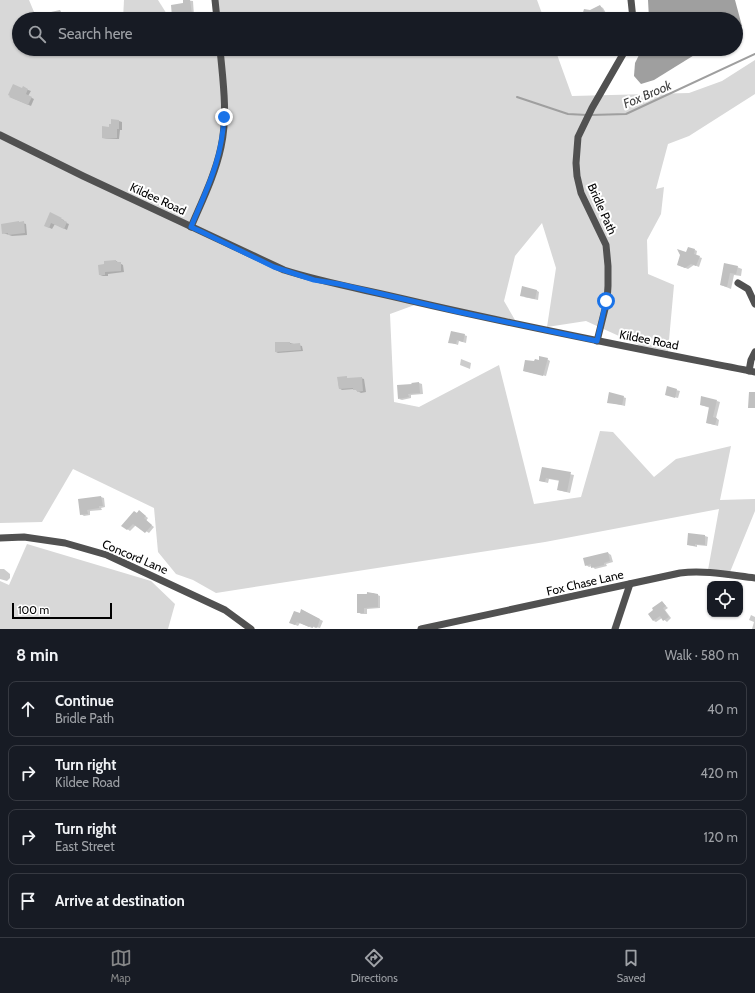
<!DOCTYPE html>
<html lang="en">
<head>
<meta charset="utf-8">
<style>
  :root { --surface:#171b24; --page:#20242c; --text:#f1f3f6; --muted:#9ea1a6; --line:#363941; --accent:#858687 }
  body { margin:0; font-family:Cabin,sans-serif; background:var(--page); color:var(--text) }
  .controls { position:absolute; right:12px; bottom:12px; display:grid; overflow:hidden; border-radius:8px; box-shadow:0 1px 3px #0004 }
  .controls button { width:36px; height:36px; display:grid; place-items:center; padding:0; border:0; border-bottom:1px solid var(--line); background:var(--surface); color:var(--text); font:20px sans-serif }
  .scale { position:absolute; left:12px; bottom:10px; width:100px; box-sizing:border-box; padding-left:4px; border:2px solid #000; border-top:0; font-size:11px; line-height:14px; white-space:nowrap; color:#000; -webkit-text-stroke:3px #fff; paint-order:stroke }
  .stop { position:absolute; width:12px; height:12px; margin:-9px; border:3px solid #1a73e8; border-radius:50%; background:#fff }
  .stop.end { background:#1a73e8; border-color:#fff; box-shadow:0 1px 4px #0008 }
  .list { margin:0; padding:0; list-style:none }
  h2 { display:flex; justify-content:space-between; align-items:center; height:52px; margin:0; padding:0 16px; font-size:17px }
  h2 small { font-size:13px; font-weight:400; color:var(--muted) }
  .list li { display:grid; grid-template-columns:26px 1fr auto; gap:12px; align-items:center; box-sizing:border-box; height:56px; margin:0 8px 8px; padding:0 8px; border:1px solid var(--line); border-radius:8px }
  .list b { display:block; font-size:15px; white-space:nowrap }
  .list p { margin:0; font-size:13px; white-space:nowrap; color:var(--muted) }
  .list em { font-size:13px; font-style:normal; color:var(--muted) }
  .icon { flex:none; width:22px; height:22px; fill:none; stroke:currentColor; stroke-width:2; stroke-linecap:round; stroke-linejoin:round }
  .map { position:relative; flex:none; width:755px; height:629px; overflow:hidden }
  .search { position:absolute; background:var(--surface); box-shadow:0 1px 3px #0004; left:12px; right:12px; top:12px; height:44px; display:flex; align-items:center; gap:10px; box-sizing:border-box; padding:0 14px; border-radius:22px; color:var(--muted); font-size:15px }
  .sheet { height:308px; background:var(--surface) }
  nav { display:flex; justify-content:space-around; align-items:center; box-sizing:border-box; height:56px; border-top:1px solid var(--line); background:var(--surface); font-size:11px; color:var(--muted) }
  nav a { display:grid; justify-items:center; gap:2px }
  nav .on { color:var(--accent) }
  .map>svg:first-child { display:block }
  .green { fill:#d8d8d8 }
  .water { fill:#9f9f9f }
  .shadow { fill:#0003 }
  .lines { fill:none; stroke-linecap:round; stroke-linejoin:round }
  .stream { stroke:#9f9f9f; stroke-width:2 }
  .building { fill:#c0c0c0 }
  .minor { stroke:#515151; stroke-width:7 }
  .route { stroke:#1a73e8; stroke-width:5 }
  .labels { text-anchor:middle; stroke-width:4; stroke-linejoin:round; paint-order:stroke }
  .street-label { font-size:12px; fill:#000; stroke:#fff }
  .water-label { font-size:13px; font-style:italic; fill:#404040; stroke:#fff }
</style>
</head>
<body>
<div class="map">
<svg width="755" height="629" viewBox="0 0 755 629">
  <rect width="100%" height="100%" fill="#fff"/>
  <!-- green -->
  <g class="green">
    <polygon points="0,0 29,0 37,19 19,19 19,49 555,49 572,96 689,93 722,81 755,60 755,94 689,136 668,144 656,189 664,187 661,214 647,240 648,274 674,285 668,351 641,346 586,321 547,327 556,268 542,223 515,256 504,301 515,320 420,303 390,314 394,402 419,407 499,365 534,504 581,497 600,431 613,432 654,477 676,459 731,446 720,500 755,499 755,511 730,572 708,570 719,509 545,542 216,593 193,580 176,574 158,552 154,508 73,469 42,522 0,523"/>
    <polygon points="124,0 158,0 170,19 123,19"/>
    <polygon points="214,0 537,0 544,19 216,19"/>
    <polygon points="27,544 151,581 175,604 168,629 0,629 0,581 9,585"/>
  </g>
  <!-- water -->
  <g class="water">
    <polygon points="648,0 735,0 742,26 736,29 736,19 649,19"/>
    <polygon points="642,49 704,49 654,80 641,84 634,76 635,63"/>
  </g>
  <!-- shadow -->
  <g class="shadow">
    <polygon points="184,0 193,1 194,16 184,17 185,19 178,19 173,16 185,4"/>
    <polygon points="600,6 603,8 606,13 596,19 582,19 590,11"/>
    <polygon points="60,12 67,14 68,19 43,19"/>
    <polygon points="111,14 114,16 114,19 96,19 96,18 105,17 104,15"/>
    <polygon points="23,88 31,91 28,96 34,99 31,106 13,98"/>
    <polygon points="112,120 119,121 122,122 122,130 120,130 119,139 106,139 110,128 112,125"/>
    <polygon points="50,214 61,219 64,220 64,222 69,224 67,230 55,224 52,229 48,227"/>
    <polygon points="19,222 26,224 27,235 12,236 3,233 2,225"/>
    <polygon points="695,250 697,251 696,256 702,258 699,267 694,265 688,269 678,265 687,253"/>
    <polygon points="116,261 123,265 124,272 108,274 108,276 103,276 100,275"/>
    <polygon points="725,264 737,267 742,269 741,276 734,275 731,289 721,285"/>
    <polygon points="536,290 539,292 538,300 524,297"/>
    <polygon points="464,335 467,336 466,343 459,341 458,345 449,342"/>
    <polygon points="290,343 302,346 303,351 278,353 276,352"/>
    <polygon points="461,359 471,363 470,369 460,365"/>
    <polygon points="547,359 550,361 546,376 524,371 535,362"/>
    <polygon points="338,378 361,378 364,379 366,392 361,393 354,389 342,390 339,388"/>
    <polygon points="419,383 422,384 423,394 411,395 411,398 402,400 399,399 413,385"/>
    <polygon points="668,388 680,391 678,398 666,395"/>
    <polygon points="623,397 626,398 625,406 608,402"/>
    <polygon points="717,401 720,402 716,418 719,420 718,426 707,423 710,408 701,405"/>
    <polygon points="542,468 574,475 570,493 558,490 560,481 549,479 548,483 540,481"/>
    <polygon points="101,497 104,498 105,507 101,508 102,510 90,511 90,515 84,516 81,514 79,500"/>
    <polygon points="139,511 148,518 146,521 154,527 149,533 136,525 130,531 123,526"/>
    <polygon points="705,536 708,537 707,546 697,545 697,547 688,545"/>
    <polygon points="608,553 611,555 613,562 606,564 607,566 595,569 592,566 589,567 586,565"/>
    <polygon points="0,569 4,569 10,574 10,578 7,581 0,579"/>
    <polygon points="373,593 380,596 380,608 367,609 367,614 361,614 358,612 358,595"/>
    <polygon points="662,602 668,608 665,610 671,618 667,622 662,618 656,622 654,621"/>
    <polygon points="302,610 323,621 320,628 316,627 316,628 313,627 312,628 300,623 298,626 293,624"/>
    <polygon points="751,615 755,617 755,629 752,629 754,622 749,620"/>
  </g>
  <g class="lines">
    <!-- stream -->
    <g class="stream">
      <polyline points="517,97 568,114 587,115"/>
      <polyline points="591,115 626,114 755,54"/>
    </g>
  </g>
  <!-- building -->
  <g class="building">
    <polygon points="183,0 190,0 192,14 182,15 182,18 176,19 176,16 172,17 171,5 183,3"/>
    <polygon points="600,5 604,12 593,19 581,19 584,9 590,10"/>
    <polygon points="60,10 61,12 64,12 65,18 61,19 33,19 33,16"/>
    <polygon points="13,84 22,88 23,86 28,89 26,94 32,97 28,105 9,97 10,96 8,95"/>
    <polygon points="111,119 119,120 119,129 117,129 117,138 106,139 102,138 102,126 109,127 109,124 111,124"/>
    <polygon points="50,212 62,218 61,219 67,222 64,229 51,223 49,228 44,226"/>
    <polygon points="19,221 19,222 24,221 25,233 8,235 8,233 2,234 1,224"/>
    <polygon points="688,247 695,249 694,254 700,256 696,266 691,264 685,268 677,265 680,255 677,249 686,252"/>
    <polygon points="116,260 116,262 121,262 121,271 105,272 105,275 99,275 98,265 104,264 104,261"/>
    <polygon points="724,263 738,266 736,274 730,273 727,287 720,285"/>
    <polygon points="522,286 537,290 535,299 520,296"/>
    <polygon points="451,331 465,334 463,342 457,340 456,344 448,343"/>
    <polygon points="275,342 290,342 290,344 300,343 301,350 275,352"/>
    <polygon points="539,356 548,358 543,376 523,371 525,360 534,361 535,359 539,360"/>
    <polygon points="347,376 347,378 362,377 363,391 357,392 357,390 353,390 353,388 339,389 337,377"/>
    <polygon points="419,382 420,393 408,394 409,397 398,399 397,385 412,384 411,383"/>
    <polygon points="667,386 677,389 675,398 665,395"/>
    <polygon points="609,392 624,396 622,405 607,403"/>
    <polygon points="749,392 755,392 755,408 748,408"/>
    <polygon points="701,396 717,400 713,417 717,418 715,425 706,423 709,407 700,405"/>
    <polygon points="542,467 571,472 567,492 557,490 559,480 546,478 545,482 539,481"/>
    <polygon points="101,496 103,506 99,506 99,508 87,510 88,514 80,515 78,499"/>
    <polygon points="139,510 146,516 144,518 152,525 145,533 133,524 127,530 121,526 134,511 137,513"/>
    <polygon points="688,533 705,535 705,545 695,544 695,546 687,545"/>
    <polygon points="608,552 610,561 604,563 604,565 591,568 591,564 585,566 583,558"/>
    <polygon points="367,592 378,594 378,607 364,608 364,613 357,613 357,594 367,594"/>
    <polygon points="662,601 666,606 663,608 669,617 663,621 660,616 653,621 648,614 653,610 652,608"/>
    <polygon points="301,609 320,619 317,628 313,626 313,628 310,626 309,627 297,622 295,625 289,623 294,611 300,613"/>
  </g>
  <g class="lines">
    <!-- minor -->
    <g class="minor">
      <polyline points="215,0 217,19"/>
      <polyline points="631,0 633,19"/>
      <path d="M0,135L83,176L284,270C325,283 367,290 408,300C523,327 639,349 755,372"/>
      <path d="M191,227C202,201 215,175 221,147C228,115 223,81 220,49"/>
      <polyline points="738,283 748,289 755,304"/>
      <polyline points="597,341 607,301 608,286 608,266 606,245 581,193 577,176 576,163 578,137 592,108 626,49"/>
      <polyline points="749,371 751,360 755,352"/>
      <polyline points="0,538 24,537 65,543 107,555 225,610 251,629"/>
      <path d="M421,629L680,573C705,570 730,575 755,578"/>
      <polyline points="615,629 630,584"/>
    </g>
  </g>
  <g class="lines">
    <!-- route -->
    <path class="route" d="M224,117C222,160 207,188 191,227L202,232L274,267L314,280L339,284L459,312L597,341L606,301"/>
  </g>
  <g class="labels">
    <!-- street labels -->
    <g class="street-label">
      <text transform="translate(158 199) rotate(25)" y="4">Kildee Road</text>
      <text transform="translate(602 209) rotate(66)" y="4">Bridle Path</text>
      <text transform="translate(649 340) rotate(11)" y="4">Kildee Road</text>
      <text transform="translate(135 557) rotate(23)" y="4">Concord Lane</text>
      <text transform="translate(585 583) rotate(-13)" y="4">Fox Chase Lane</text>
    </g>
    <!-- water labels -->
    <g class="water-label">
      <text transform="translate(647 94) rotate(-23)" y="5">Fox Brook</text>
    </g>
  </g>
</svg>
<div class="controls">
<button><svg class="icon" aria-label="locate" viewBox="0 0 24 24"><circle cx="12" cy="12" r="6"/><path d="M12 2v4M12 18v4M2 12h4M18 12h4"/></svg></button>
</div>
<div class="scale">100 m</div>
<div class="stop" style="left:606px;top:301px"></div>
<div class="stop end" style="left:224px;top:117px"></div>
<div class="search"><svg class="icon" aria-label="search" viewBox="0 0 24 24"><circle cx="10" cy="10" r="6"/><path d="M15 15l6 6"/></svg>Search here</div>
</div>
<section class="sheet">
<h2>8 min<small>Walk · 580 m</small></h2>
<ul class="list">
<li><svg class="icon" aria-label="ahead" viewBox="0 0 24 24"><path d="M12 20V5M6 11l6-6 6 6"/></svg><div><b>Continue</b><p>Bridle Path</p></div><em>40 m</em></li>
<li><svg class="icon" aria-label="right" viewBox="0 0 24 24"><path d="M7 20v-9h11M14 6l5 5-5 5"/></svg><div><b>Turn right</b><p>Kildee Road</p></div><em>420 m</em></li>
<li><svg class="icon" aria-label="right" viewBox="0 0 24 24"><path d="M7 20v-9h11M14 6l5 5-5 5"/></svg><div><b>Turn right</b><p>East Street</p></div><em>120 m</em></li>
<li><svg class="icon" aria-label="arrive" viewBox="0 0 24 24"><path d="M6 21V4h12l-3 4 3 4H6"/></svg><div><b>Arrive at destination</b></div></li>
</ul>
</section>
<nav>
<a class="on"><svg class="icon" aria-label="map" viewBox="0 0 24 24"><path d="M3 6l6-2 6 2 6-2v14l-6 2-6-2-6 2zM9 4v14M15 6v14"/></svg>Map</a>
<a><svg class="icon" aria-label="directions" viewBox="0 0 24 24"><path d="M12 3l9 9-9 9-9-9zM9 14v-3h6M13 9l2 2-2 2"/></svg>Directions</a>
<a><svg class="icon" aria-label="saved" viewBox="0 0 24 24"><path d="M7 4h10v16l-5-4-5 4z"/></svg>Saved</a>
</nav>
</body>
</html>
